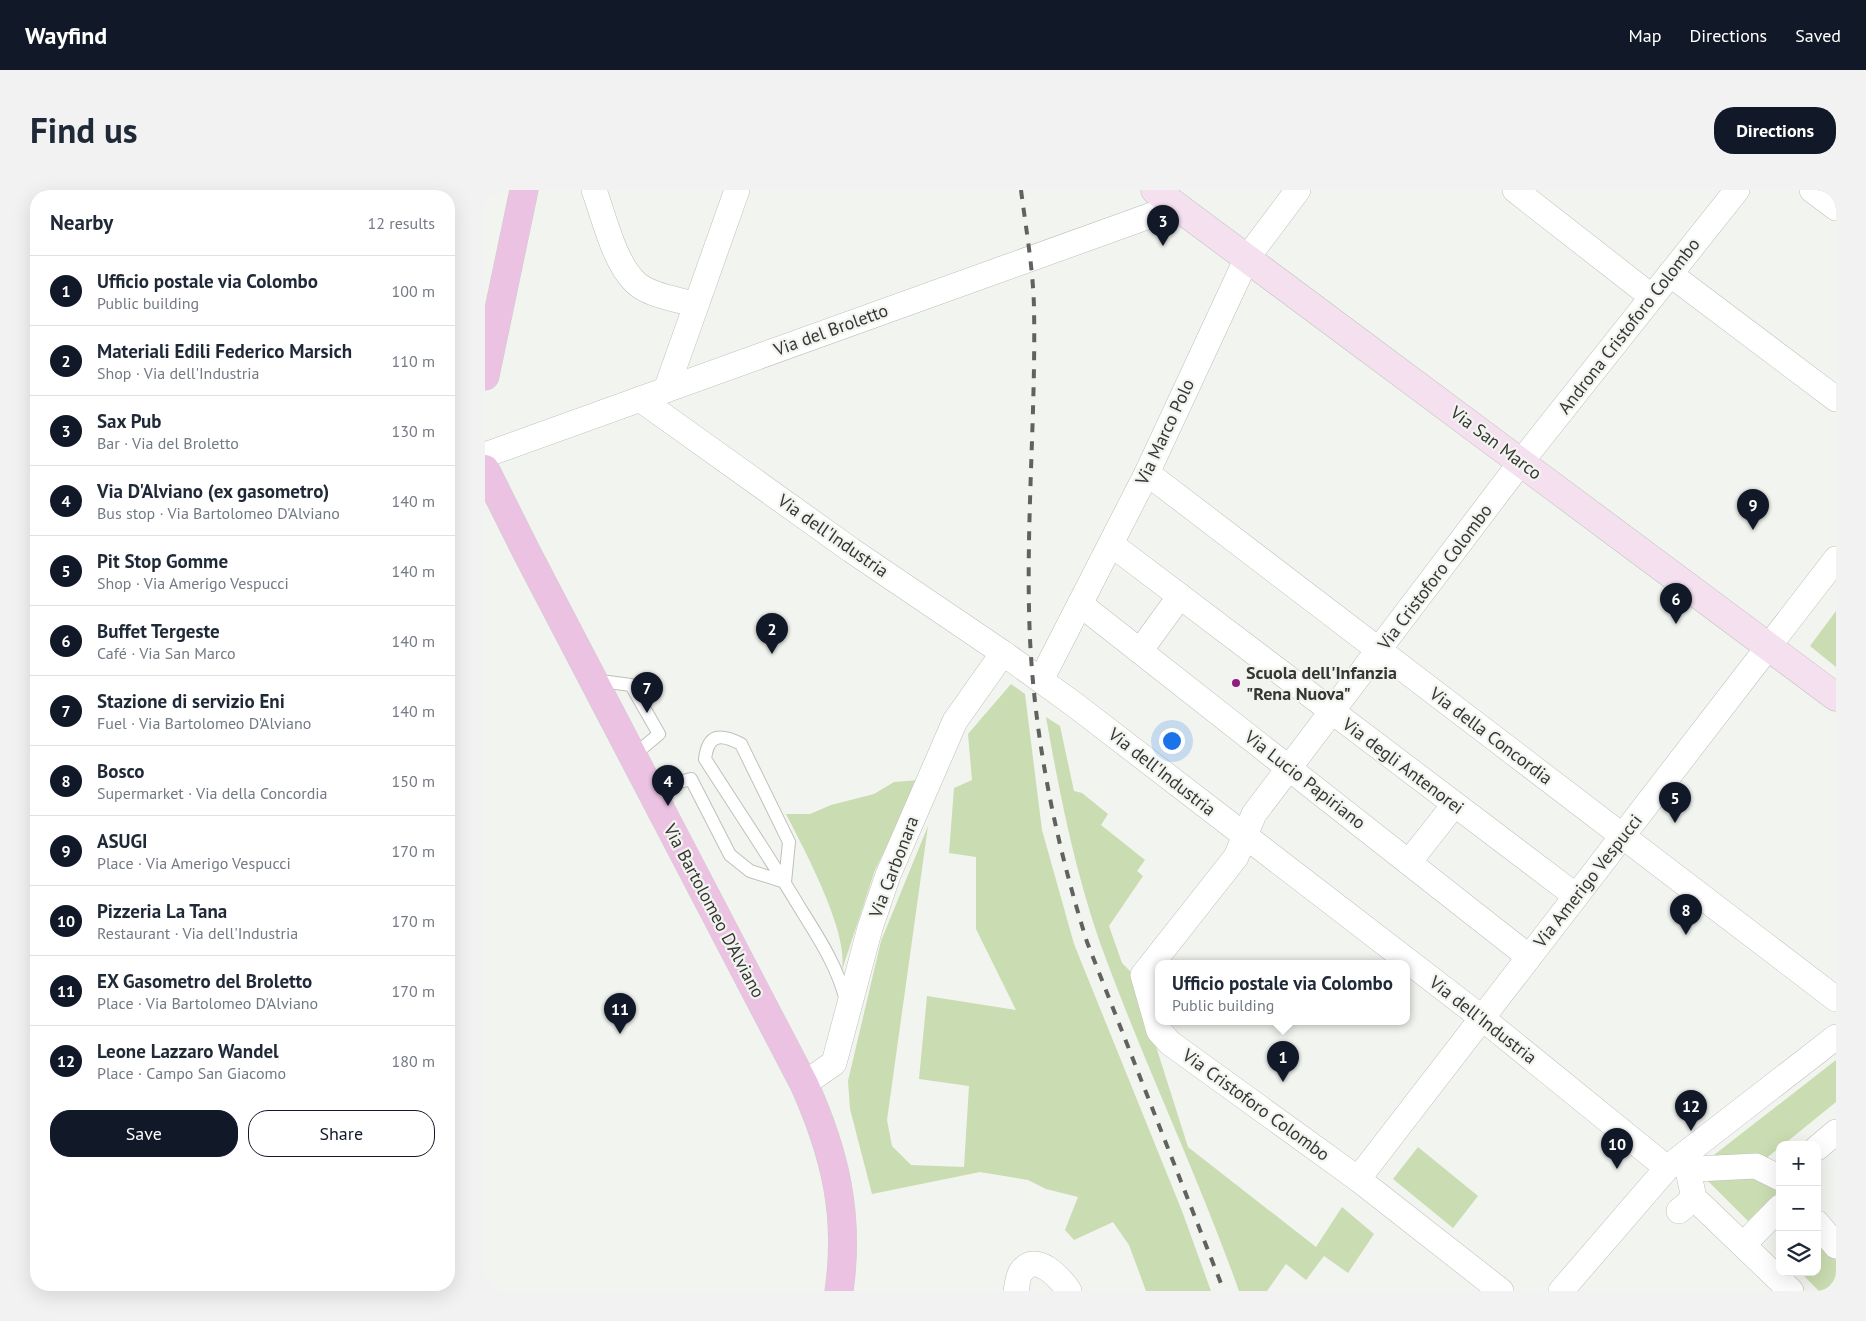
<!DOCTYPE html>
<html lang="en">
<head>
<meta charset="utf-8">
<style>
  :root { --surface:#fff; --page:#f2f2f3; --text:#1f2937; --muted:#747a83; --line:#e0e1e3; --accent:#111827 }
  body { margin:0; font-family:"PT Sans",sans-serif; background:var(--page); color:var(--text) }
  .controls { position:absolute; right:15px; bottom:15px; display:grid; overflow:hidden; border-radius:10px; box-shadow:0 5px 20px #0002 }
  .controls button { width:45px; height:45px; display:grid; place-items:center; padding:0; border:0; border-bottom:1px solid var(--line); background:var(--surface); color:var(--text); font:25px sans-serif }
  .you { position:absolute; left:686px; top:550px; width:18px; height:18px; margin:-12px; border:4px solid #fff; border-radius:50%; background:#1a73e8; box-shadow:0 0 0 8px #1a73e833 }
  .badge { display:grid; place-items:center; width:32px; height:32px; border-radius:50%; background:var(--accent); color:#fff; font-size:16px; font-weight:700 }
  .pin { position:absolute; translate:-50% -41px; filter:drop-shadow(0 1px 2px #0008) }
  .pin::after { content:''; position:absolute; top:26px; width:18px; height:15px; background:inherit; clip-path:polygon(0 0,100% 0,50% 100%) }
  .popup { position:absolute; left:670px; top:770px; width:255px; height:65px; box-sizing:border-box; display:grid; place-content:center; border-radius:10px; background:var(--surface); filter:drop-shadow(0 1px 4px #0005); font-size:16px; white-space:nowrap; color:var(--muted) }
  .popup b { font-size:19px; color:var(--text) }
  .popup::after { content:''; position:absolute; left:50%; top:100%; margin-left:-10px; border:10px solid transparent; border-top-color:var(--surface) }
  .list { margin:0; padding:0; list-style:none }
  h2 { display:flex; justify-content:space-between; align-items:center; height:65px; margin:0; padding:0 20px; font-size:21px }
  h2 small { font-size:16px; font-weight:400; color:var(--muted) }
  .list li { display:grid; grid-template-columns:32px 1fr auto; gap:15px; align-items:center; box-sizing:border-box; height:70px; padding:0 20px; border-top:1px solid var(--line) }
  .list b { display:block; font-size:19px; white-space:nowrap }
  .list p { margin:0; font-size:16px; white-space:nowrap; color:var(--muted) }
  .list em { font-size:16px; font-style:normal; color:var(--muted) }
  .actions { display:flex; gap:10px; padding:15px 20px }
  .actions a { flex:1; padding:11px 0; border:1px solid var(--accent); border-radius:20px; text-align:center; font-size:18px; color:var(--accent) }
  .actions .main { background:var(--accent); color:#fff }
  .icon { flex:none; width:28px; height:28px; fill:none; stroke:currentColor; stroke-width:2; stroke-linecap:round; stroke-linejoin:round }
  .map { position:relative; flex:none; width:1351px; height:1101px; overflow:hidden; border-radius:20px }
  header { display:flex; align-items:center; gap:30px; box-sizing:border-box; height:70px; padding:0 25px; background:var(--accent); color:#fff }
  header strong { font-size:24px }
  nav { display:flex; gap:28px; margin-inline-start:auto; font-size:18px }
  .intro { display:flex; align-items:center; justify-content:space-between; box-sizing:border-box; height:120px; padding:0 30px }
  h1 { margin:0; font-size:35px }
  .button { padding:12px 22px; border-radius:20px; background:var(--accent); color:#fff; font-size:18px; font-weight:700 }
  main { display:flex; gap:30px; padding:0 30px }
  aside { flex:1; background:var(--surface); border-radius:20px; box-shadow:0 5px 20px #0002 }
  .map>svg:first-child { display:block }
  .green { fill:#cadcb1 }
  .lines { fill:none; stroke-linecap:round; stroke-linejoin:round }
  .lane-casing { stroke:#bec0bb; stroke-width:14 }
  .street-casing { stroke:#bec0bb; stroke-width:26 }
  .secondary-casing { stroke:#bec0bb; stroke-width:29 }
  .primary-casing { stroke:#cfcfcf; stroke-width:29 }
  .lane { stroke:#fff; stroke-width:12 }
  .street { stroke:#fff; stroke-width:25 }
  .secondary { stroke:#f5e0f0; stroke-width:28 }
  .primary { stroke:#ebc2e2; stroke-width:28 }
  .rail { stroke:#61625f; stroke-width:4; stroke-dasharray:9 9; stroke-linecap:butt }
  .poi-dot { fill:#8f1d7e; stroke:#f2f4ef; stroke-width:2 }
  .labels { text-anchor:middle; stroke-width:4.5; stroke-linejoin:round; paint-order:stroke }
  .street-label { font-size:18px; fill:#363735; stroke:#f2f4ef }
  .poi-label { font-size:18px; font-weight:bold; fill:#363735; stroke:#f2f4ef; text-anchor:start }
</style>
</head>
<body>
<header>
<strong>Wayfind</strong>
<nav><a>Map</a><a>Directions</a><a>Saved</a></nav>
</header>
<div class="intro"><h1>Find us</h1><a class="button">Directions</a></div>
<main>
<aside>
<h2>Nearby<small>12 results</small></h2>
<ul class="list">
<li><span class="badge">1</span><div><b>Ufficio postale via Colombo</b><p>Public building</p></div><em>100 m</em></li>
<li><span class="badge">2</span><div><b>Materiali Edili Federico Marsich</b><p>Shop · Via dell'Industria</p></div><em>110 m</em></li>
<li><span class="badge">3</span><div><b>Sax Pub</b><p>Bar · Via del Broletto</p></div><em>130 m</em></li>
<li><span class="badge">4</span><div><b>Via D'Alviano (ex gasometro)</b><p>Bus stop · Via Bartolomeo D'Alviano</p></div><em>140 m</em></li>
<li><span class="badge">5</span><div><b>Pit Stop Gomme</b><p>Shop · Via Amerigo Vespucci</p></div><em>140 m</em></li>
<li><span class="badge">6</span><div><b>Buffet Tergeste</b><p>Café · Via San Marco</p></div><em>140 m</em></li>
<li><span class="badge">7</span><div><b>Stazione di servizio Eni</b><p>Fuel · Via Bartolomeo D'Alviano</p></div><em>140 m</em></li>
<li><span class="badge">8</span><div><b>Bosco</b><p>Supermarket · Via della Concordia</p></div><em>150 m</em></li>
<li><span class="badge">9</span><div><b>ASUGI</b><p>Place · Via Amerigo Vespucci</p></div><em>170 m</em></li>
<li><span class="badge">10</span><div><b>Pizzeria La Tana</b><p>Restaurant · Via dell'Industria</p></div><em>170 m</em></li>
<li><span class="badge">11</span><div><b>EX Gasometro del Broletto</b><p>Place · Via Bartolomeo D'Alviano</p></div><em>170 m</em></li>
<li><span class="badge">12</span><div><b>Leone Lazzaro Wandel</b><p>Place · Campo San Giacomo</p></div><em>180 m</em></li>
</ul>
<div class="actions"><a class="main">Save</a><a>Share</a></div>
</aside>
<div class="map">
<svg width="1351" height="1101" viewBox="0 0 1351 1101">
  <rect width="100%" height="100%" fill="#f2f4ef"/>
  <!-- green -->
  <g class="green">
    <polygon points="1351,421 1351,477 1325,456"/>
    <polygon points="526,494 540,504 557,640 589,754 697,1021 726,1101 661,1101 644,1055 628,1032 589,1050 580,1040 593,1007 561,999 543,990 495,982 387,1004 365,919 363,891 396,751 443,636 402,930 407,956 426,975 479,977 484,896 434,889 442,806 531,820 491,739 491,667 464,663 469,598 487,590 483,544"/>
    <path d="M561,527L575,536L589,601L597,603L623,624L616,635L660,670L652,681L658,686L624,736L637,773L648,784L703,957L831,1057L857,1017L889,1044L863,1083L839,1066L821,1090L801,1074L782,1101H754C715,991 665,886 624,777C593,697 576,612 561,527Z"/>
    <path d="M434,590L390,680L357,780C364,742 319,659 301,624H325L346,615L389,604L409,592Z"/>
    <polygon points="1351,870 1351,912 1298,955 1295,955 1295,957 1272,976 1293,1002 1263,1031 1211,979"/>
    <polygon points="933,957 993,1006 968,1038 908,989"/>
    <polygon points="1332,1048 1351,1070 1351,1101 1334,1101 1315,1082 1332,1082"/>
  </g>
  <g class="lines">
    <!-- lane casing -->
    <g class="lane-casing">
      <g id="lane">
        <polyline points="108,490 146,495 174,544 148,566"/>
        <path d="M165,600L206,589L245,665L265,681L300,692L304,652L256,554C235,543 223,544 220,569C252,619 285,668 315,718C333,747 353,777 361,811"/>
      </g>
    </g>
    <!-- street casing -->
    <g class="street-casing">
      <g id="street">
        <path d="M109,0C119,27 129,72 150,92C164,106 193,109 211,115"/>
        <polyline points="1030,0 1167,107"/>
        <polyline points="1327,0 1351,18"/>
        <polyline points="1185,84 1351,209"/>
        <polyline points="181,200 252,0"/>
        <polyline points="155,209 366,360 518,463 590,515 997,828 1182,978"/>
        <polyline points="0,265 692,16"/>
        <polyline points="662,283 1351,809"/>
        <polyline points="626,354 1091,706"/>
        <polyline points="595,414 1044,767"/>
        <polyline points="655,461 695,406"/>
        <polyline points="556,490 662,283 762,68 813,0"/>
        <polyline points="924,672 969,615"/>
        <polyline points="319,894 349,873 385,738 403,685 470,531 518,463"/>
        <polyline points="1332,958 1351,942"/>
        <polyline points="1202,976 1209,1008 1306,1101"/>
        <polyline points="1202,976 1211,979 1271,976 1295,988"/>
        <polyline points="873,989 1351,369"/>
        <polyline points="1194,1021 1209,1008"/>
        <polyline points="1332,1033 1351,1056"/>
        <polyline points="1259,1054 1295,1017"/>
        <path d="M531,1101C532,1096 533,1086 536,1082C551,1060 576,1089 584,1101"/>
        <polyline points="1016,1101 873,989 685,853 674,841 658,785 751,667 769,624 1036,272 1252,0"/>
        <polyline points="1076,1101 1182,978 1351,847"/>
      </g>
    </g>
    <!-- secondary casing -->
    <g class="secondary-casing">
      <polyline id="secondary" points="670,0 1351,507"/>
    </g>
    <!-- primary casing -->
    <g class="primary-casing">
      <g id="primary">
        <polyline points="0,186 39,0"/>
        <path d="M0,279L42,363L319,894C350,963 365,1025 354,1101"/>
      </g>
    </g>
    <!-- lane -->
    <use href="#lane" class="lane"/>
    <!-- street -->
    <use href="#street" class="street"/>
    <!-- secondary -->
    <use href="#secondary" class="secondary"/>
    <!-- primary -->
    <use href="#primary" class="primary"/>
    <!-- rail -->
    <path class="rail" d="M536,0C541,39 548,78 549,117C551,228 540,339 545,449C550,552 571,653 602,752L739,1101"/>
  </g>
  <!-- markers -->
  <circle class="poi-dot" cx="751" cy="493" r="5"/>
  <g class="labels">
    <!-- street labels -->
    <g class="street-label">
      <text transform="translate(1144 136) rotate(-52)" y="6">Androna Cristoforo Colombo</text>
      <text transform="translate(346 140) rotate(-20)" y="6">Via del Broletto</text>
      <text transform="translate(680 242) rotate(-65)" y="6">Via Marco Polo</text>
      <text transform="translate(1011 253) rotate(37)" y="6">Via San Marco</text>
      <text transform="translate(348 346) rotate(35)" y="6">Via dell'Industria</text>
      <text transform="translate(950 387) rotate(-53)" y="6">Via Cristoforo Colombo</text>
      <text transform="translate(1006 546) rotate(37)" y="6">Via della Concordia</text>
      <text transform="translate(918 576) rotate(37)" y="6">Via degli Antenorei</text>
      <text transform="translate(677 582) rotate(38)" y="6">Via dell'Industria</text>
      <text transform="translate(820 590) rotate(38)" y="6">Via Lucio Papiriano</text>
      <text transform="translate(409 677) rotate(-69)" y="6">Via Carbonara</text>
      <text transform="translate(1103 691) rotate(-52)" y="6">Via Amerigo Vespucci</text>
      <text transform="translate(229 721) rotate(62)" y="6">Via Bartolomeo D'Alviano</text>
      <text transform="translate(998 830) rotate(38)" y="6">Via dell'Industria</text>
      <text transform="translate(771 915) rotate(36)" y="6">Via Cristoforo Colombo</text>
    </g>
    <!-- poi labels -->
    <g class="poi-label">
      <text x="761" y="489">Scuola dell'Infanzia<tspan x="761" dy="21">"Rena Nuova"</tspan></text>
    </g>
  </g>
</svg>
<div class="controls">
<button>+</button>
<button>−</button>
<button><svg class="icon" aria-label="layers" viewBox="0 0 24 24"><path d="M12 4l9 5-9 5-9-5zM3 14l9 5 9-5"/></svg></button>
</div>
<div class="you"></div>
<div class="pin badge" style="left:798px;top:892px">1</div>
<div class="popup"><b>Ufficio postale via Colombo</b>Public building</div>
<div class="pin badge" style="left:287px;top:464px">2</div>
<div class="pin badge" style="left:678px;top:56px">3</div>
<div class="pin badge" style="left:183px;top:616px">4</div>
<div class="pin badge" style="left:1190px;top:633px">5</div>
<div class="pin badge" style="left:1191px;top:434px">6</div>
<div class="pin badge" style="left:162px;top:523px">7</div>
<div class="pin badge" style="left:1201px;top:745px">8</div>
<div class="pin badge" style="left:1268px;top:340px">9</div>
<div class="pin badge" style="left:1132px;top:979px">10</div>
<div class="pin badge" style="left:135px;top:844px">11</div>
<div class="pin badge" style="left:1206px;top:941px">12</div>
</div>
</main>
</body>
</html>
